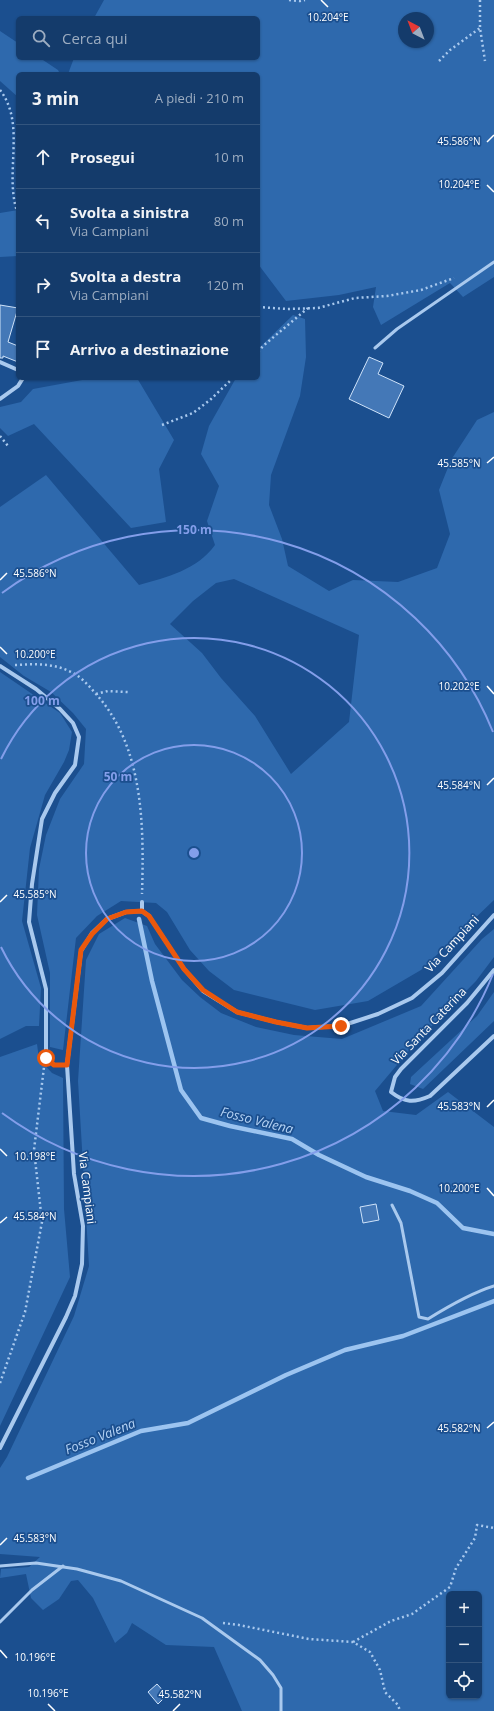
<!DOCTYPE html>
<html lang="it">
<head>
<meta charset="utf-8">
<style>
  :root { --surface:#143b6b; --page:#1d4271; --text:#f1f3f6; --muted:#9dadc1; --line:#33557e }
  body { margin:0; font-family:"Open Sans",sans-serif; background:var(--page); color:var(--text) }
  .controls { position:absolute; right:12px; bottom:12px; display:grid; overflow:hidden; border-radius:6px; box-shadow:0 1px 3px #0004 }
  .controls button { width:36px; height:36px; display:grid; place-items:center; padding:0; border:0; border-bottom:1px solid var(--line); background:var(--surface); color:var(--text); font:20px sans-serif }
  .compass { position:absolute; left:398px; top:12px; width:36px; height:36px; border-radius:50%; background:var(--surface); box-shadow:0 1px 3px #0004; rotate:318deg }
  .stop { position:absolute; width:12px; height:12px; margin:-9px; border:3px solid #ea580c; border-radius:50%; background:#fff }
  .stop.end { background:#ea580c; border-color:#fff; box-shadow:0 1px 4px #0008 }
  .list { margin:0; padding:0; list-style:none }
  h2 { display:flex; justify-content:space-between; align-items:center; height:52px; margin:0; padding:0 16px; font-size:17px }
  h2 small { font-size:13px; font-weight:400; color:var(--muted) }
  .list li { display:grid; grid-template-columns:26px 1fr auto; gap:12px; align-items:center; box-sizing:border-box; height:64px; padding:0 16px; border-top:1px solid var(--line) }
  .list b { display:block; font-size:15px; white-space:nowrap }
  .list p { margin:0; font-size:13px; white-space:nowrap; color:var(--muted) }
  .list em { font-size:13px; font-style:normal; color:var(--muted) }
  .icon { flex:none; width:22px; height:22px; fill:none; stroke:currentColor; stroke-width:2; stroke-linecap:round; stroke-linejoin:round }
  .map { position:relative; flex:none; width:494px; height:1711px; overflow:hidden }
  .search { position:absolute; background:var(--surface); box-shadow:0 1px 3px #0004; left:16px; top:16px; width:244px; height:44px; display:flex; align-items:center; gap:10px; box-sizing:border-box; padding:0 14px; border-radius:6px; color:var(--muted); font-size:15px }
  .panel { position:absolute; background:var(--surface); box-shadow:0 1px 3px #0004; left:16px; top:72px; width:244px; height:308px; border-radius:6px }
  .map>svg:first-child { display:block }
  .green { fill:#2e69ad; fill-rule:evenodd }
  .lines { fill:none; stroke-linecap:round; stroke-linejoin:round }
  .stream { stroke:#9cc4f0; stroke-width:4.5 }
  .building { fill:#4478b7; stroke:#cfe3fa }
  .path { stroke:#a9c9ee; stroke-width:2.5; stroke-dasharray:2 3; stroke-linecap:butt }
  .lane { stroke:#a9c9ee; stroke-width:3 }
  .street { stroke:#a9c9ee; stroke-width:4 }
  .route { stroke:#ea580c; stroke-width:5 }
  .ticks { fill:none; stroke:#fff; stroke-width:1.5 }
  .ring { fill:none; stroke:#839eea; stroke-width:2 }
  .labels { text-anchor:middle; stroke-width:3.5; stroke-linejoin:round; paint-order:stroke }
  .street-label { font-size:12px; fill:#fff; stroke:#1b4f8f }
  .water-label { font-size:13px; font-style:italic; fill:#b5d3f5; stroke:#1b4f8f }
  .ticks-label { font-size:10px; text-anchor:middle; fill:#fff; stroke:#1b4f8f; stroke-width:3.5; stroke-linejoin:round; paint-order:stroke }
  .centre { fill:#839eea; stroke:#1b4f8f; stroke-width:2 }
  .ring-label { font-size:12px; text-anchor:middle; font-weight:bold; fill:#839eea; stroke:#1b4f8f; stroke-width:3.5; stroke-linejoin:round; paint-order:stroke }
</style>
</head>
<body>
<div class="map">
<svg width="494" height="1711" viewBox="0 0 494 1711">
  <rect width="100%" height="100%" fill="#1b4f8f"/>
  <!-- green -->
  <g class="green">
    <path d="M104,0H494V277L463,297L450,283L381,325L373,307L376,287L339,295L286,301L258,264V74H68L74,58H258V18H94ZM404,18H428V42H404Z"/>
    <polygon points="0,31 18,43 18,58 40,58 58,70 60,74 18,74 18,97 0,81"/>
    <polygon points="18,210 18,256 0,257 0,213"/>
    <path d="M293,315L305,319L306,357L300,396L271,475L269,505L282,539L288,566L329,591L353,580L398,582L437,568L450,534L439,490L451,460L477,420L494,412V900L421,970L368,1001L315,1010L234,990L209,971L190,950L167,912L156,903L121,901L97,916L76,938L63,1050L50,1047V973L37,915L39,869L46,835L60,799L84,764L86,729L73,713L51,692L24,676L0,657V507L46,475L139,585C167,577 197,570 215,545L207,521L219,486L201,454L209,426L236,378H258V349ZM234,579L359,635L349,722L291,774L255,716L221,678L202,653L170,624L193,601L216,583Z"/>
    <polygon points="93,378 137,378 174,440 159,469 166,522 131,528 34,424 8,436 0,428 0,407 21,402 33,389"/>
    <polygon points="0,672 60,713 72,732 69,750 64,762 45,795 30,848 22,921 41,988 39,1026 26,1026 0,1039"/>
    <path d="M125,918L147,926L155,944L182,980L200,997L221,1013L256,1027L294,1035L342,1039L421,1006L482,939L494,929V957L476,981L418,1040L375,1091L383,1111L416,1115L448,1092L494,1127V1711H242L214,1647L166,1645L132,1623L127,1633L115,1643L93,1598L78,1580L71,1581L59,1599L43,1610L31,1598L26,1574L0,1578L1,1569L29,1567L40,1557L0,1554V1468L7,1457L74,1316L89,1266L78,1081L86,960L99,934ZM449,1594H479V1696H449Z"/>
    <polygon points="494,992 494,1021 423,1089 410,1084 411,1077 477,1016"/>
    <polygon points="37,1044 39,1059 52,1073 63,1078 64,1209 70,1277 0,1426 0,1057"/>
  </g>
  <g class="lines">
    <!-- stream -->
    <g class="stream">
      <polyline points="139,919 152,981 181,1090 201,1118 230,1126 292,1139 319,1155 366,1177 410,1191 437,1203 463,1228 494,1234"/>
      <polyline points="28,1478 141,1431 188,1423 286,1375 345,1350 403,1336 494,1301"/>
    </g>
  </g>
  <!-- building -->
  <g class="building">
    <polygon points="0,305 18,308 8,342 18,346 18,362 3,356 3,358 0,358"/>
    <polygon points="369,357 383,363 378,374 404,386 389,418 349,399"/>
    <polygon points="376,1204 379,1220 363,1223 360,1207"/>
    <polygon points="157,1684 167,1695 158,1704 148,1692"/>
  </g>
  <g class="lines">
    <!-- path -->
    <g class="path">
      <polyline points="289,0 300,1 305,0"/>
      <polyline points="480,0 480,28 485,61"/>
      <polyline points="439,61 450,50 480,28"/>
      <path d="M0,90C27,125 3,175 18,214"/>
      <polyline points="258,307 287,309 318,308 355,298 387,296 421,290 454,278"/>
      <polyline points="258,352 263,346 308,308"/>
      <polyline points="162,425 193,413 210,400 233,378"/>
      <polyline points="0,436 8,446"/>
      <path d="M15,665C34,664 52,663 69,671C81,676 88,685 96,694C144,747 144,827 142,894"/>
      <polyline points="96,694 108,691 128,692"/>
      <polyline points="0,1383 25,1312 42,1222 34,1150 44,1067"/>
      <polyline points="223,1623 239,1625 309,1639 353,1642 370,1652 380,1670 385,1692 398,1705 400,1711"/>
      <polyline points="353,1642 391,1621 412,1614 450,1587 456,1568 475,1538 477,1525 494,1528"/>
    </g>
    <!-- lane -->
    <g class="lane">
      <polyline points="375,348 397,329 494,262"/>
      <path d="M392,1205L401,1223L419,1317L428,1319C449,1306 471,1293 494,1286"/>
      <polyline points="0,1566 36,1563 77,1569 121,1581 202,1618 260,1660 273,1675 281,1688 281,1711"/>
      <polyline points="0,1622 32,1590 63,1566"/>
    </g>
    <!-- street -->
    <g class="street">
      <polyline points="0,362 18,370"/>
      <polyline points="0,399 18,386 23,378"/>
      <polyline points="0,666 36,689 60,709 73,723 79,737 75,765 55,793 42,819 32,884 29,922 46,989 46,1058 54,1065 67,1065"/>
      <polyline points="142,911 142,902"/>
      <path d="M494,970L467,1003L401,1069L395,1077L391,1092C405,1103 414,1103 430,1096L494,1036"/>
      <polyline points="0,1448 66,1317 75,1296 82,1264 83,1226 74,1174 67,1065 81,951 92,933 107,919 126,912 142,911 149,916 184,969 203,991 237,1012 276,1022 307,1028 341,1026 378,1014 412,998 442,973 494,915"/>
    </g>
  </g>
  <g class="lines">
    <!-- route -->
    <polyline class="route" points="46,1058 54,1065 67,1065 81,950 92,934 107,919 126,912 142,911 149,916 184,969 203,990 237,1012 276,1022 307,1028 341,1026"/>
  </g>
  <!-- ticks -->
  <path class="ticks" d="M321,0L328,7M487,142L494,135M487,185L494,192M487,463L494,457M0,580L7,573M0,647L7,654M487,686L494,694M487,785L494,778M0,902L7,895M487,1107L494,1100M0,1149L7,1156M487,1188L494,1196M0,1223L7,1217M487,1428L494,1422M0,1545L7,1538M0,1650L7,1658M48,1704L55,1711M173,1711L180,1704"/>
  <!-- distance rings -->
  <g class="ring">
    <circle cx="194" cy="853" r="108"/>
    <path d="M1 759A215 215 0 1 1 1 947"/>
    <path d="M493 974A323 323 0 0 1 2 1113M2 593A323 323 0 0 1 493 732"/>
  </g>
  <g class="labels">
    <!-- street labels -->
    <g class="street-label">
      <text transform="translate(452 944) rotate(-47)" y="4">Via Campiani</text>
      <text transform="translate(429 1026) rotate(-46)" y="4">Via Santa Caterina</text>
      <text transform="translate(87 1188) rotate(83)" y="4">Via Campiani</text>
    </g>
    <!-- water labels -->
    <g class="water-label">
      <text transform="translate(257 1120) rotate(14)" y="5">Fosso Valena</text>
      <text transform="translate(100 1436) rotate(-22)" y="5">Fosso Valena</text>
    </g>
  </g>
  <g class="ticks-label">
    <text x="328" y="21">10.204°E</text>
    <text x="459" y="145">45.586°N</text>
    <text x="459" y="188">10.204°E</text>
    <text x="459" y="467">45.585°N</text>
    <text x="35" y="577">45.586°N</text>
    <text x="35" y="658">10.200°E</text>
    <text x="459" y="690">10.202°E</text>
    <text x="459" y="789">45.584°N</text>
    <text x="35" y="898">45.585°N</text>
    <text x="459" y="1110">45.583°N</text>
    <text x="35" y="1160">10.198°E</text>
    <text x="459" y="1192">10.200°E</text>
    <text x="35" y="1220">45.584°N</text>
    <text x="459" y="1432">45.582°N</text>
    <text x="35" y="1542">45.583°N</text>
    <text x="35" y="1661">10.196°E</text>
    <text x="48" y="1697">10.196°E</text>
    <text x="180" y="1698">45.582°N</text>
  </g>
  <circle cx="194" cy="853" r="6" class="centre"/>
  <g class="ring-label">
    <text x="194" y="534">150 m</text>
    <text x="42" y="705">100 m</text>
    <text x="118" y="781">50 m</text>
  </g>
</svg>
<div class="controls">
<button>+</button>
<button>−</button>
<button><svg class="icon" aria-label="locate" viewBox="0 0 24 24"><circle cx="12" cy="12" r="6"/><path d="M12 2v4M12 18v4M2 12h4M18 12h4"/></svg></button>
</div>
<svg class="compass" viewBox="-18 -18 36 36"><path d="M0-13l5 13h-10z" fill="#e53935"/><path d="M0 13l5-13h-10z" fill="#9dadc1"/></svg>
<div class="stop" style="left:46px;top:1058px"></div>
<div class="stop end" style="left:341px;top:1026px"></div>
<div class="search"><svg class="icon" aria-label="search" viewBox="0 0 24 24"><circle cx="10" cy="10" r="6"/><path d="M15 15l6 6"/></svg>Cerca qui</div>
<section class="panel">
<h2>3 min<small>A piedi · 210 m</small></h2>
<ul class="list">
<li><svg class="icon" aria-label="ahead" viewBox="0 0 24 24"><path d="M12 20V5M6 11l6-6 6 6"/></svg><div><b>Prosegui</b></div><em>10 m</em></li>
<li><svg class="icon" aria-label="left" viewBox="0 0 24 24"><path d="M17 20v-9H6M10 6l-5 5 5 5"/></svg><div><b>Svolta a sinistra</b><p>Via Campiani</p></div><em>80 m</em></li>
<li><svg class="icon" aria-label="right" viewBox="0 0 24 24"><path d="M7 20v-9h11M14 6l5 5-5 5"/></svg><div><b>Svolta a destra</b><p>Via Campiani</p></div><em>120 m</em></li>
<li><svg class="icon" aria-label="arrive" viewBox="0 0 24 24"><path d="M6 21V4h12l-3 4 3 4H6"/></svg><div><b>Arrivo a destinazione</b></div></li>
</ul>
</section>
</div>
</body>
</html>
